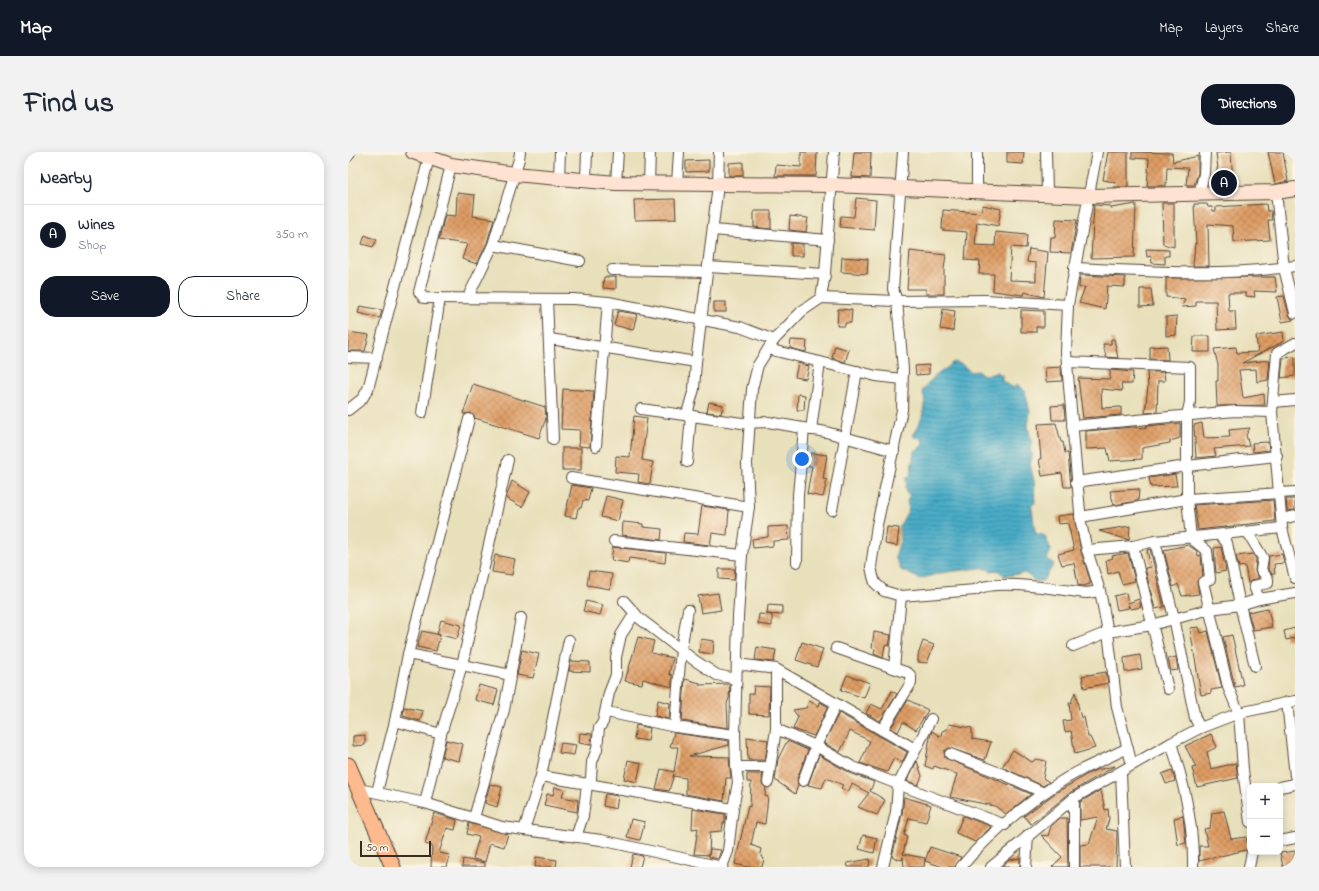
<!DOCTYPE html>
<html lang="en">
<head>
<meta charset="utf-8">
<style>
  :root { --surface:#fff; --page:#f2f2f3; --text:#1f2937; --muted:#747a83; --line:#e0e1e3; --accent:#111827 }
  body { margin:0; font-family:"Indie Flower",sans-serif; background:var(--page); color:var(--text) }
  .controls { position:absolute; right:12px; bottom:12px; display:grid; overflow:hidden; border-radius:8px; box-shadow:0 2px 10px #0003 }
  .controls button { width:36px; height:36px; display:grid; place-items:center; padding:0; border:0; border-bottom:1px solid var(--line); background:var(--surface); color:var(--text); font:20px sans-serif }
  .scale { position:absolute; left:12px; bottom:10px; width:71px; box-sizing:border-box; padding-left:4px; border:2px solid #3b2a1e; border-top:0; font-size:11px; line-height:14px; white-space:nowrap; color:#3b2a1e; -webkit-text-stroke:3px #fcf5e5; paint-order:stroke }
  .you { position:absolute; left:454px; top:307px; width:14px; height:14px; margin:-10px; border:3px solid #fff; border-radius:50%; background:#1a73e8; box-shadow:0 0 0 6px #1a73e833 }
  .badge { display:grid; place-items:center; width:26px; height:26px; border-radius:50%; background:var(--accent); color:#fff; font-size:13px; font-weight:700 }
  .pin { position:absolute; translate:-50% -50%; border:2px solid #fff; box-shadow:0 1px 4px #0006 }
  .list { margin:0; padding:0; list-style:none }
  h2 { display:flex; justify-content:space-between; align-items:center; height:52px; margin:0; padding:0 16px; font-size:17px }
  h2 small { font-size:13px; font-weight:400; color:var(--muted) }
  .list li { display:grid; grid-template-columns:26px 1fr auto; gap:12px; align-items:center; box-sizing:border-box; height:60px; padding:0 16px; border-top:1px solid var(--line) }
  .list b { display:block; font-size:15px; white-space:nowrap }
  .list p { margin:0; font-size:13px; white-space:nowrap; color:var(--muted) }
  .list em { font-size:13px; font-style:normal; color:var(--muted) }
  .actions { display:flex; gap:8px; padding:12px 16px }
  .actions a { flex:1; padding:9px 0; border:1px solid var(--accent); border-radius:16px; text-align:center; font-size:14px; color:var(--accent) }
  .actions .main { background:var(--accent); color:#fff }
  .map { position:relative; flex:none; width:947px; height:715px; overflow:hidden; border-radius:16px }
  header { display:flex; align-items:center; gap:24px; box-sizing:border-box; height:56px; padding:0 20px; background:var(--accent); color:#fff }
  header strong { font-size:19px }
  nav { display:flex; gap:22px; margin-inline-start:auto; font-size:14px }
  .intro { display:flex; align-items:center; justify-content:space-between; box-sizing:border-box; height:96px; padding:0 24px }
  h1 { margin:0; font-size:28px }
  .button { padding:10px 18px; border-radius:16px; background:var(--accent); color:#fff; font-size:14px; font-weight:700 }
  main { display:flex; gap:24px; padding:0 24px }
  aside { flex:1; background:var(--surface); border-radius:16px; box-shadow:0 2px 10px #0003 }
  .map>svg:first-child { display:block }
  .water { fill:url(#water-rules); stroke:#426b72 }
  .building { fill:url(#building-cross-hatch) }
  .lines { fill:none; stroke-linecap:round; stroke-linejoin:round }
  .street-casing { stroke:#554536; stroke-width:12 }
  .secondary-casing { stroke:#554536; stroke-width:16 }
  .primary-casing { stroke:#554536; stroke-width:17 }
  .street { stroke:#fff; stroke-width:10 }
  .secondary { stroke:#fee3d2; stroke-width:14 }
  .primary { stroke:#fcba8e; stroke-width:15 }
</style>
</head>
<body>
<header>
<strong>Map</strong>
<nav><a>Map</a><a>Layers</a><a>Share</a></nav>
</header>
<div class="intro"><h1>Find us</h1><a class="button">Directions</a></div>
<main>
<aside>
<h2>Nearby<small></small></h2>
<ul class="list">
<li><span class="badge">A</span><div><b>Wines</b><p>Shop</p></div><em>350 m</em></li>
</ul>
<div class="actions"><a class="main">Save</a><a>Share</a></div>
</aside>
<div class="map">
<svg width="947" height="715" viewBox="0 0 947 715">
  <defs>
    <pattern id="water-rules" width="6" height="5" patternUnits="userSpaceOnUse"><rect width="6" height="5" fill="#48acc7"/><path d="M0 2.5h6" fill="none" stroke="#3d8ca1"/></pattern>
    <pattern id="building-cross-hatch" width="8" height="8" patternUnits="userSpaceOnUse"><rect width="8" height="8" fill="#de9c64"/><path d="M0 0l8 8M0 8l8-8" fill="none" stroke="#b57f52"/></pattern>
  </defs>
  <rect width="100%" height="100%" fill="#fcf5e5"/>
  <filter id="ink" filterUnits="userSpaceOnUse"><feTurbulence type="fractalNoise" baseFrequency=".025" numOctaves="2"/><feDisplacementMap in="SourceGraphic" scale="8" xChannelSelector="R" yChannelSelector="G"/><feConvolveMatrix kernelMatrix="1 2 1 2 8 2 1 2 1" color-interpolation-filters="sRGB"/></filter>
  <filter id="wash" filterUnits="userSpaceOnUse"><feTurbulence type="fractalNoise" baseFrequency=".012" numOctaves="4" result="noise"/><feDisplacementMap in="SourceGraphic" scale="16" xChannelSelector="R" yChannelSelector="G"/><feGaussianBlur stdDeviation="0.9" result="paint"/><feColorMatrix in="noise" values="0 0 0 0 0 0 0 0 0 0 0 0 0 0 0 0 0 1.4 0 .05"/><feComposite in="paint" operator="in"/></filter>
  <g filter="url(#wash)">
    <rect width="100%" height="100%" fill="#e8e0bb"/>
    <!-- water -->
    <path class="water" d="M606,210L613,212L623,220L629,219L635,223L645,222L648,220L654,223V229L666,236L669,232L677,239L682,260L680,275L684,292L682,299L685,302L682,312L686,329L687,351L683,353C685,359 686,379 688,381C691,384 693,381 697,384L703,398L699,407L706,412L695,429H687L677,421L657,424L650,418L643,419L640,417L631,416L592,421L572,427L553,418L547,405L552,389L551,375L561,357L559,349L562,342L558,341L559,337L557,336L559,332L558,326L562,324L566,299L570,298L575,292L574,286L566,285L565,283C572,275 581,248 574,240C583,227 583,227 596,218C600,216 601,212 606,210Z"/>
    <g id="blocks">
      <!-- building -->
      <g class="building">
        <polygon points="453,0 469,0 468,24 427,24 428,13 453,15"/>
        <polygon points="506,0 523,0 522,26 504,25"/>
        <polygon points="659,0 676,0 675,12 659,11"/>
        <polygon points="760,0 780,0 780,35 766,35 767,30 755,28"/>
        <polygon points="784,0 824,1 825,10 850,4 850,21 846,33 838,33 840,16 819,15 818,34 799,34 801,7 784,6"/>
        <polygon points="883,0 885,32 869,33 869,16 870,16 868,1"/>
        <polygon points="920,0 935,0 940,29 927,32"/>
        <polygon points="361,8 361,19 338,20 338,9"/>
        <polygon points="395,10 395,24 381,24 381,11"/>
        <polygon points="109,41 127,43 125,64 146,67 139,91 129,112 114,107 119,92 91,88 97,63 108,64"/>
        <polygon points="508,46 528,48 526,78 492,75 493,64 506,65"/>
        <polygon points="327,47 328,67 287,68 286,48"/>
        <polygon points="814,51 826,51 826,95 815,92"/>
        <polygon points="788,52 786,105 743,106 746,53 763,54 763,56"/>
        <polygon points="846,52 859,52 860,55 864,55 865,59 868,59 868,55 918,52 919,59 923,59 924,68 920,68 922,88 886,90 885,74 860,72 861,114 845,114 847,91 848,92"/>
        <polygon points="635,53 653,57 650,74 629,70 627,93 647,94 648,80 679,83 678,96 663,95 661,128 688,129 688,111 679,110 681,97 700,100 696,145 676,140 675,143 645,139 646,122 631,122 632,109 617,108 619,80 594,78 595,58 633,61"/>
        <polygon points="406,59 423,59 423,77 406,75"/>
        <polygon points="442,64 460,66 458,80 441,78"/>
        <polygon points="708,67 729,68 723,101 702,100 703,85 707,86"/>
        <polygon points="17,83 29,88 25,95 14,92"/>
        <polygon points="443,91 455,92 455,104 443,104"/>
        <polygon points="798,97 821,98 821,104 817,104 817,112 804,111 803,104 799,105"/>
        <polygon points="562,99 598,103 596,117 596,142 578,142 578,137 559,137"/>
        <polygon points="494,105 520,107 519,122 493,120"/>
        <polygon points="732,123 777,125 777,135 759,134 757,157 731,151 737,135 731,136"/>
        <polygon points="256,125 268,125 268,137 255,136"/>
        <polygon points="914,125 927,125 929,140 906,139 907,145 898,144 898,141 880,141 881,159 887,159 888,177 869,178 868,149 848,149 848,154 834,155 837,147 818,145 818,126"/>
        <polygon points="792,137 803,137 805,154 792,155"/>
        <polygon points="936,144 941,163 945,168 934,170 929,145"/>
        <rect x="366" y="150" width="12" height="10"/>
        <polygon points="12,154 34,158 32,166 10,161"/>
        <polygon points="490,157 504,158 503,171 497,171 497,174 489,174"/>
        <polygon points="595,157 607,159 605,179 592,177"/>
        <polygon points="673,158 696,159 696,175 688,175 688,180 673,180"/>
        <polygon points="270,159 289,162 285,178 266,173"/>
        <polygon points="829,164 828,183 818,184 818,165"/>
        <polygon points="0,180 21,183 17,199 0,199"/>
        <polygon points="935,180 936,189 894,211 922,208 920,228 909,230 908,217 891,218 895,246 916,242 917,253 869,254 868,229 870,229 870,213 866,197 888,195 889,201 910,200 908,184"/>
        <polygon points="846,184 862,184 862,200 845,200"/>
        <polygon points="763,187 766,187 770,206 758,205 755,192 763,192"/>
        <polygon points="443,188 459,189 458,200 442,196"/>
        <polygon points="487,194 501,198 497,210 484,206"/>
        <polygon points="819,194 820,208 802,207 802,195"/>
        <polygon points="947,205 947,224 933,226 935,206"/>
        <polygon points="450,211 461,214 458,227 447,225"/>
        <polygon points="581,213 581,222 568,223 567,214"/>
        <polygon points="713,215 714,229 698,230 697,216"/>
        <polygon points="762,218 785,220 784,232 773,232 774,239 753,237 754,256 773,255 773,263 735,266 730,226 762,227"/>
        <polygon points="799,220 816,220 817,229 810,229 809,260 797,261 800,234"/>
        <polygon points="125,232 197,255 198,266 191,286 127,266 123,261 115,262"/>
        <polygon points="215,237 246,239 242,295 231,294 232,278 213,277"/>
        <polygon points="450,242 457,243 456,258 449,258"/>
        <polygon points="361,250 375,253 373,262 359,260"/>
        <polygon points="716,253 717,268 704,268 703,254"/>
        <polygon points="286,264 299,266 294,308 305,310 302,332 290,330 291,322 267,320 268,304 282,305"/>
        <polygon points="708,271 713,290 715,290 717,301 720,301 723,335 716,335 714,321 694,324 691,307 693,307 690,272"/>
        <polygon points="832,271 832,286 822,289 822,291 794,296 794,307 762,309 759,296 738,297 738,279 785,275 798,276 798,274"/>
        <polygon points="854,271 856,286 882,285 881,278 902,276 898,283 901,294 866,297 868,304 848,306 846,273"/>
        <polygon points="920,290 921,298 905,300 904,291"/>
        <rect x="214" y="296" width="19" height="22"/>
        <polygon points="463,301 479,303 475,327 479,328 475,345 459,342 464,314 460,314"/>
        <polygon points="827,322 829,334 803,335 801,326"/>
        <polygon points="164,329 182,340 174,355 158,346"/>
        <polygon points="224,333 243,336 240,349 235,348 233,356 230,356 228,366 217,364"/>
        <polygon points="791,337 790,349 766,353 762,339"/>
        <polygon points="258,344 275,348 270,369 253,365"/>
        <polygon points="938,347 947,347 947,358 939,359"/>
        <polygon points="925,348 927,369 850,378 846,353"/>
        <polygon points="354,354 381,358 379,383 364,381 362,393 335,390 336,381 350,382"/>
        <polygon points="726,362 733,399 742,428 742,432 735,434 730,433 726,411 714,413 710,402 726,398 720,371 710,372 709,364"/>
        <polygon points="275,370 295,372 295,375 314,377 313,388 274,383"/>
        <polygon points="440,374 441,388 425,389 425,394 405,396 404,387 420,385 420,375"/>
        <polygon points="782,374 781,388 751,379"/>
        <polygon points="539,375 551,376 549,394 537,392"/>
        <polygon points="840,393 849,399 850,404 853,403 855,423 849,429 851,442 834,444 830,432 825,435 816,398"/>
        <polygon points="265,395 318,401 317,411 281,406 280,411 263,408"/>
        <polygon points="873,395 878,419 868,421 866,396"/>
        <polygon points="802,397 816,455 807,457 797,416 803,415 799,398"/>
        <polygon points="780,401 787,429 774,432 770,419 760,422 758,408 765,406 764,404"/>
        <polygon points="905,402 908,407 907,419 911,426 904,428 900,431 897,414 891,415 888,404"/>
        <polygon points="934,402 936,411 926,412 927,422 924,422 920,416 921,404"/>
        <polygon points="147,403 167,407 164,423 144,420"/>
        <polygon points="371,417 387,417 386,428 371,427"/>
        <polygon points="241,419 264,422 262,437 239,433"/>
        <polygon points="370,441 373,458 353,461 350,444"/>
        <polygon points="778,441 780,451 791,447 793,455 783,457 780,453 781,456 769,458 766,444"/>
        <polygon points="238,449 255,453 252,463 235,459"/>
        <polygon points="420,453 434,454 434,463 419,462"/>
        <polygon points="920,456 924,475 905,478 900,460"/>
        <polygon points="411,462 424,463 424,474 410,472"/>
        <polygon points="93,468 113,473 109,487 89,482"/>
        <polygon points="851,475 853,481 860,479 874,536 863,538 863,541 853,543 842,476"/>
        <polygon points="947,476 947,486 938,488 936,479"/>
        <polygon points="74,479 92,483 88,499 69,495"/>
        <polygon points="526,480 543,483 541,494 537,493 535,506 526,502 527,497 524,496"/>
        <polygon points="884,483 895,533 887,535 875,485"/>
        <polygon points="290,485 306,489 303,501 325,506 321,522 324,523 324,535 295,527 294,532 277,529"/>
        <polygon points="353,487 366,489 365,502 351,500"/>
        <polygon points="575,489 586,493 579,511 570,510 570,503"/>
        <polygon points="454,490 475,497 469,515 448,508"/>
        <polygon points="409,495 428,498 426,510 407,508"/>
        <polygon points="174,498 191,502 185,526 169,523"/>
        <polygon points="792,503 794,517 777,520 776,506"/>
        <polygon points="828,505 830,518 823,519 820,507"/>
        <polygon points="223,509 242,510 242,520 221,519"/>
        <polygon points="758,520 760,531 736,536 734,524"/>
        <polygon points="499,523 522,531 516,546 493,538"/>
        <polygon points="337,527 352,531 351,533 382,532 381,546 379,552 380,576 334,569"/>
        <polygon points="131,533 150,538 146,553 127,548"/>
        <polygon points="406,534 422,535 421,563 401,562 401,542 405,542"/>
        <polygon points="544,539 549,542 532,569 518,561 523,552 534,557"/>
        <polygon points="727,540 733,566 736,565 740,585 742,585 747,596 727,602 723,579 717,580 715,569 723,568 721,551 723,551"/>
        <polygon points="310,548 322,551 321,567 307,564"/>
        <polygon points="560,548 580,558 568,578 555,570 550,580 543,576"/>
        <polygon points="461,549 471,554 472,550 480,554 466,584 445,577 450,565 445,558 458,556"/>
        <polygon points="56,555 75,559 72,569 55,564"/>
        <polygon points="491,561 559,600 554,611 546,606 539,620 512,611 522,589 502,579 492,600 476,591"/>
        <polygon points="601,572 624,576 624,587 643,590 637,608 601,596 596,599 597,606 683,642 658,662 647,654 602,645 609,622 586,614 585,617 577,614 582,585 584,579 593,585 594,579 599,577"/>
        <polygon points="288,573 302,576 300,589 286,587"/>
        <polygon points="232,581 244,582 243,593 231,591"/>
        <polygon points="326,581 381,589 381,593 341,604 381,605 383,626 378,626 376,649 338,642 338,626 325,624 326,622 321,639 308,637 313,617 326,620 330,595 322,595"/>
        <polygon points="863,582 869,595 859,600 863,617 888,611 890,626 849,635 844,616 848,615 837,594"/>
        <polygon points="17,583 17,593 5,594 5,584"/>
        <polygon points="399,585 420,588 417,608 400,608"/>
        <polygon points="98,588 115,592 111,609 94,605"/>
        <polygon points="439,589 460,598 449,627 450,633 447,642 427,628 430,607"/>
        <polygon points="213,591 228,593 226,603 211,601"/>
        <polygon points="665,598 684,610 688,607 698,609 695,626 701,630 695,634 654,615"/>
        <polygon points="471,603 502,621 526,630 522,639 537,648 529,663 510,655 521,641 504,632 500,640 493,636 495,633 478,626 474,636 460,633"/>
        <polygon points="280,608 293,611 289,630 276,627"/>
        <polygon points="569,609 574,624 570,633 559,629"/>
        <polygon points="767,614 723,640 683,672 676,664 706,642 738,623 748,618"/>
        <polygon points="824,618 827,629 818,632 814,622"/>
        <polygon points="399,622 415,622 414,632 418,636 417,644 420,645 417,672 408,670 403,693 413,697 412,702 416,707 414,715 400,715 387,712 400,654 402,655 403,630 399,630"/>
        <polygon points="142,632 154,635 149,655 137,651"/>
        <polygon points="207,635 216,638 214,645 230,648 229,660 196,653 199,642 205,643"/>
        <polygon points="753,638 757,658 760,657 761,667 758,677 769,679 768,715 732,715 732,693 741,692 750,665 732,668 732,650"/>
        <polygon points="257,642 270,644 268,657 255,654"/>
        <polygon points="556,645 583,653 578,670 561,666 556,683 559,684 555,702 577,706 576,715 556,715 555,705 554,708 544,705 554,662"/>
        <polygon points="345,657 377,662 377,671 375,671 374,679 362,680 361,703 346,702 350,676 344,677"/>
        <polygon points="876,659 883,687 898,685 900,695 898,698 851,709 851,694 860,694 856,677 862,676 864,661"/>
        <polygon points="86,661 109,668 107,678 99,676 91,701 102,703 99,715 83,715 84,694 77,692"/>
        <polygon points="615,664 640,673 643,675 627,690 608,681"/>
        <polygon points="835,664 838,691 830,693 826,666"/>
        <polygon points="712,666 719,666 720,715 704,715 714,705 693,683 700,684 703,674"/>
        <polygon points="283,667 297,670 292,688 279,685"/>
        <polygon points="121,671 160,682 156,695 142,691 137,710 125,707 131,685 119,682"/>
        <polygon points="515,683 529,686 526,701 511,697"/>
        <polygon points="582,695 613,705 607,715 595,715 577,709"/>
        <polygon points="362,697 373,698 370,707 361,705"/>
        <polygon points="947,699 947,714 935,715 932,701"/>
        <polygon points="285,702 295,704 292,715 282,715"/>
        <polygon points="188,705 209,708 208,715 187,715"/>
        <polygon points="672,706 672,715 653,715 661,708"/>
        <polygon points="115,707 137,711 137,715 114,715"/>
        <polygon points="522,707 521,715 500,715 499,711"/>
      </g>
    </g>
  </g>
  <g filter="url(#ink)">
    <use href="#blocks" fill-opacity="0" stroke="#554536" stroke-width="1"/>
    <g class="lines">
      <!-- street casing -->
      <g class="street-casing">
        <g id="street">
          <path d="M555,0L545,137L549,149L555,217L554,258L529,373L523,415L525,424L527,431L536,439L553,444L627,438C648,426 712,438 739,441L752,439"/>
          <polyline points="698,0 699,41"/>
          <polyline points="749,0 720,153 718,200 733,371 739,398 752,439 760,480 769,555 784,613"/>
          <polyline points="0,4 2,0"/>
          <polyline points="103,13 71,140 76,146 226,147 260,150 392,175 426,188"/>
          <polyline points="211,26 212,0"/>
          <polyline points="238,27 239,0"/>
          <polyline points="268,31 270,0"/>
          <polyline points="301,32 302,0"/>
          <polyline points="329,32 331,0"/>
          <polyline points="629,40 629,0"/>
          <polyline points="928,40 936,116 947,161"/>
          <polyline points="851,42 856,22 857,0"/>
          <polyline points="365,78 480,88"/>
          <polyline points="145,93 232,109"/>
          <polyline points="360,115 477,122"/>
          <path d="M726,116C799,119 874,125 947,114"/>
          <polyline points="264,118 359,120"/>
          <polyline points="120,145 145,93 171,7 172,0"/>
          <polyline points="473,146 549,149 637,148 720,153"/>
          <polyline points="199,147 205,287"/>
          <polyline points="202,187 348,210"/>
          <polyline points="947,191 929,201 924,260 934,376 947,426"/>
          <polyline points="420,197 528,224 554,227"/>
          <polyline points="0,205 29,206"/>
          <polyline points="719,210 842,215 842,250 839,263 839,347 843,386 859,399 862,427 855,430 880,535 891,561 895,618 902,670"/>
          <polyline points="926,250 947,248"/>
          <polyline points="293,257 394,271 420,270 478,280 546,299"/>
          <polyline points="0,258 14,247 20,237 81,6"/>
          <polyline points="74,261 92,146"/>
          <polyline points="724,274 887,259 924,260"/>
          <polyline points="463,278 472,210"/>
          <polyline points="248,294 260,150"/>
          <polyline points="339,310 343,264 340,258 346,237 348,210 370,33 371,0"/>
          <polyline points="223,326 401,355"/>
          <polyline points="728,330 839,314 929,304"/>
          <polyline points="484,358 509,219"/>
          <polyline points="732,365 839,347 947,340"/>
          <polyline points="934,367 947,364"/>
          <polyline points="900,381 915,406 913,418 920,427 920,431 906,434 911,447"/>
          <polyline points="873,384 879,391 892,453 907,514"/>
          <polyline points="266,389 394,403"/>
          <polyline points="807,389 826,466 847,566 852,576"/>
          <polyline points="785,394 820,537"/>
          <polyline points="739,398 785,394 807,389 934,376"/>
          <polyline points="449,410 450,343 456,277"/>
          <polyline points="276,449 291,466 346,508 369,523 388,527"/>
          <polyline points="725,494 760,480 804,473 862,457 892,453 911,447 947,441"/>
          <polyline points="488,496 560,521 563,524 563,531 534,578"/>
          <polyline points="60,502 163,523"/>
          <polyline points="389,514 397,513 428,517 567,597"/>
          <polyline points="546,516 553,444"/>
          <polyline points="939,550 947,624"/>
          <polyline points="259,560 327,575 387,583"/>
          <polyline points="47,569 93,582"/>
          <polyline points="327,575 333,497 340,458"/>
          <polyline points="428,577 468,594 505,615 657,673"/>
          <path d="M823,591C836,631 846,673 845,715"/>
          <polyline points="602,602 657,623 696,641"/>
          <polyline points="388,615 422,615"/>
          <polyline points="773,621 777,715"/>
          <polyline points="193,624 385,657"/>
          <polyline points="455,629 468,594 488,552"/>
          <polyline points="420,630 428,577 428,517"/>
          <polyline points="932,635 947,632"/>
          <polyline points="11,637 77,651 154,675 253,688 374,715"/>
          <polyline points="29,640 47,569 60,502 121,267"/>
          <polyline points="726,646 726,715"/>
          <polyline points="77,651 93,582 114,513 160,308"/>
          <polyline points="126,666 156,558 173,466"/>
          <polyline points="176,678 193,624 221,488"/>
          <polyline points="228,685 235,664 239,633 243,627 244,610 249,597 251,576 255,570 261,541 268,523 268,505 273,483 287,461"/>
          <polyline points="932,689 947,686"/>
          <polyline points="374,715 380,699 385,657 390,630 388,615 387,583 390,465 394,403 401,355 399,311 404,237 410,213 426,188 454,159 473,146 477,122 486,0"/>
          <polyline points="535,715 548,660 550,633 583,567"/>
          <path d="M613,715C643,679 694,638 735,617C750,610 765,603 780,596"/>
          <polyline points="643,715 726,646 823,591 852,576 891,561 947,549"/>
          <polyline points="678,715 680,683"/>
          <polyline points="901,715 904,700"/>
        </g>
      </g>
      <!-- secondary casing -->
      <g class="secondary-casing">
        <polyline id="secondary" points="65,0 103,13 166,22 268,31 485,33 741,44 928,40 947,37"/>
      </g>
      <!-- primary casing -->
      <g class="primary-casing">
        <polyline id="primary" points="0,613 45,715"/>
      </g>
      <!-- street -->
      <use href="#street" class="street"/>
      <!-- secondary -->
      <use href="#secondary" class="secondary"/>
      <!-- primary -->
      <use href="#primary" class="primary"/>
    </g>
  </g>
</svg>
<div class="controls">
<button>+</button>
<button>−</button>
</div>
<div class="scale">50 m</div>
<div class="you"></div>
<div class="pin badge" style="left:876px;top:31px">A</div>
</div>
</main>
</body>
</html>
